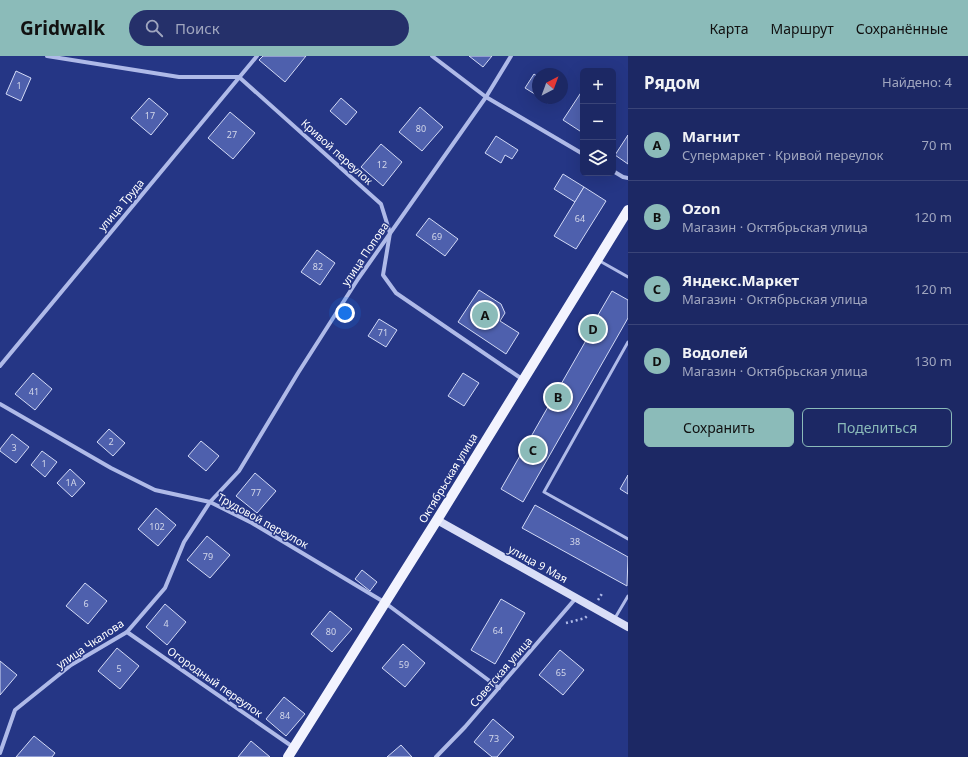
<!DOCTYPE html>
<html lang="ru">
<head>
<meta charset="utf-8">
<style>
  :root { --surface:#1c2864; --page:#25306a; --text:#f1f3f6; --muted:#a0a6bf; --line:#3a4478; --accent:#8bbbb9 }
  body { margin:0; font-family:"Noto Sans",sans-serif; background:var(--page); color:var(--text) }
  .controls { position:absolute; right:12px; top:12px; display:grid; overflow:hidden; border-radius:6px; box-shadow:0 4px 16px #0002 }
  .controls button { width:36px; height:36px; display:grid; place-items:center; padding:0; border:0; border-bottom:1px solid var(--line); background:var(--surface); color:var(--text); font:20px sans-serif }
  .compass { position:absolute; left:532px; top:12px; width:36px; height:36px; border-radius:50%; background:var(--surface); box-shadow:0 4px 16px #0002; rotate:41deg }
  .you { position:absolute; left:345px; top:257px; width:14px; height:14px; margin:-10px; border:3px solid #fff; border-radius:50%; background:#1a73e8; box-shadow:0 0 0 6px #1a73e833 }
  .badge { display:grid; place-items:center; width:26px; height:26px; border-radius:50%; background:var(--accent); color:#111; font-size:13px; font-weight:700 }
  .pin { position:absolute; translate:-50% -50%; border:2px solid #fff; box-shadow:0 1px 4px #0006 }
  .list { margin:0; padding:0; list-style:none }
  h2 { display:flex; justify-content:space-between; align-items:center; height:52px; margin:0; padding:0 16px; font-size:17px }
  h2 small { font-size:13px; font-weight:400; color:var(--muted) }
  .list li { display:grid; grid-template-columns:26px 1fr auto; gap:12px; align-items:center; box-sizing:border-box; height:72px; padding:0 16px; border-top:1px solid var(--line) }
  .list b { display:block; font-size:15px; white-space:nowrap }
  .list p { margin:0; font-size:13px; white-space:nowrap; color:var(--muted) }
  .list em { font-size:13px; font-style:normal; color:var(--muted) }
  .actions { display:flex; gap:8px; padding:12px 16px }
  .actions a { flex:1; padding:9px 0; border:1px solid var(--accent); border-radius:6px; text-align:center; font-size:14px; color:var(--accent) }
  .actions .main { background:var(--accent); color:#111 }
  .icon { flex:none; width:22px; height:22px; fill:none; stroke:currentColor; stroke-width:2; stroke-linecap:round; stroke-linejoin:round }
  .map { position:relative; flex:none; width:628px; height:701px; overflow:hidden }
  header { display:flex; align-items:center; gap:24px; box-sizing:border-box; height:56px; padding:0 20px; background:var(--accent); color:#111 }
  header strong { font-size:19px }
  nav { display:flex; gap:22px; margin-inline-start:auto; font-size:14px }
  .search { width:280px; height:36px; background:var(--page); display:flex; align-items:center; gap:10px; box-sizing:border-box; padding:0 14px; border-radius:22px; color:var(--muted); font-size:15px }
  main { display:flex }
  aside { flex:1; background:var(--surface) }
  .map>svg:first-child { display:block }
  .building { fill:#4e60ad; stroke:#d3daf6 }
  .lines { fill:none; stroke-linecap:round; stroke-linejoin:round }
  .path { stroke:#afbae8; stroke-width:2.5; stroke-dasharray:2 3; stroke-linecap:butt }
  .service { stroke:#afbae8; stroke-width:3 }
  .minor { stroke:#afbae8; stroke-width:4 }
  .secondary { stroke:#d9def7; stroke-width:8 }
  .primary { stroke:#f2f3fe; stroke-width:10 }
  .labels { text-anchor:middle; stroke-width:3; stroke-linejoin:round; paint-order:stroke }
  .number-label { font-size:9px; fill:#d3d7ea }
  .street-label { font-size:11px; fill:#fff; stroke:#253685 }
</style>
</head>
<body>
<header>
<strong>Gridwalk</strong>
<div class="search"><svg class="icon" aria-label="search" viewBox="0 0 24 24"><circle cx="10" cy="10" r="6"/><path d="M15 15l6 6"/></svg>Поиск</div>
<nav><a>Карта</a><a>Маршрут</a><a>Сохранённые</a></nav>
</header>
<main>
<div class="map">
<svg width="628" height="701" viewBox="0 0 628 701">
  <rect width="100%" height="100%" fill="#253685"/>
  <!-- building -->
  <g class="building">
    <polygon points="263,0 306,0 285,26 259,4"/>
    <polygon points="469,0 492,0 483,11"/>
    <polygon points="16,15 31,22 21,45 6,38"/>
    <polygon points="534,18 538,21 538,40 525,32"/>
    <polygon points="582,35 583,36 583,77 563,64"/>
    <polygon points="149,42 168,58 151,79 131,62"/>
    <polygon points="341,42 357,56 346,69 330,55"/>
    <polygon points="541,42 552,42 548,47"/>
    <polygon points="420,51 443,71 422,95 399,76"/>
    <polygon points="230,56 255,77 233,103 208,82"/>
    <polygon points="628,79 628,108 615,99"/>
    <polygon points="496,80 518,94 512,103 505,99 501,107 485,97"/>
    <polygon points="381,88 402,106 383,130 361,111"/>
    <polygon points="563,118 584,131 575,146 554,133"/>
    <polygon points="584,131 606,145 576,193 554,180"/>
    <polygon points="429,162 458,183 445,200 416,179"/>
    <polygon points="317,194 335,207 320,229 301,216"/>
    <polygon points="479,234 501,248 505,257 500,265 519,277 506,298 458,266"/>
    <polygon points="612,235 628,244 628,262 523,446 501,433 596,267 594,266"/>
    <polygon points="379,263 397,274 386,291 368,280"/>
    <polygon points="33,317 52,333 35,354 15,338"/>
    <polygon points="463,317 479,327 464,350 448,340"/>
    <polygon points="109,373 125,387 113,400 97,386"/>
    <polygon points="12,378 29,391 16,407 0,395 0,393"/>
    <polygon points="201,385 219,400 206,415 188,400"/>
    <polygon points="42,395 57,406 45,421 31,409"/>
    <polygon points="70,413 85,427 72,441 57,427"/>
    <polygon points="255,417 276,435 257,457 236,440"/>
    <polygon points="628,419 628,438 620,433"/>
    <polygon points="535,449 628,501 627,530 522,472"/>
    <polygon points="156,452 176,469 158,490 138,473"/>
    <polygon points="207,480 230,499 210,522 187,504"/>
    <polygon points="362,514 377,526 370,535 355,523"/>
    <polygon points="85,527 107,545 88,568 66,550"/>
    <polygon points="501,543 525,557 495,608 471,594"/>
    <polygon points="165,548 186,566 167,589 146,571"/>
    <polygon points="330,555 352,573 332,596 311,578"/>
    <polygon points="403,588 425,607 405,631 382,612"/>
    <polygon points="117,592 139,610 120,633 98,615"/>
    <polygon points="560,594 584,614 563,639 539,619"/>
    <polygon points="0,605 17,619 0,639"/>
    <polygon points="284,641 305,658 286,680 266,663"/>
    <polygon points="493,663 514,681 497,701 492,701 474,686"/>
    <polygon points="34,680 55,697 52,701 16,701"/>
    <polygon points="251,685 270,701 238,701"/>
    <polygon points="401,689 412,701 387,701"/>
  </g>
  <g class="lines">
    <!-- path -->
    <g class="path">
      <polyline points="598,544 603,536"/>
      <polyline points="566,567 585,562 587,560"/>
    </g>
    <!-- service -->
    <g class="service">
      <polyline points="598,204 628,221"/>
      <polyline points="628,286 544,436 628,483"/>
      <polyline points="615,562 628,540"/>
    </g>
    <!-- minor -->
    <g class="minor">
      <polyline points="47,0 179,21 239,21 381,148 390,177 383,219 396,237 522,323"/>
      <polyline points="432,0 486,41 583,98"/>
      <polyline points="613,115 623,121 628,122"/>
      <polyline points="0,310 257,0"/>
      <polyline points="0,348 111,412 155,434 210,446 252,467 384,546 499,632"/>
      <polyline points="127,576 293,691"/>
      <polyline points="0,697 15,654 71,609 127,576 165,532 184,486 210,446 239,415 298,317 358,223 486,41 511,0"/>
      <polyline points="436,701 465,671 576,542"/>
    </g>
    <!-- secondary -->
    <polyline class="secondary" points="437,464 628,571"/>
    <!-- primary -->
    <polyline class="primary" points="288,701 437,464 628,154"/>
  </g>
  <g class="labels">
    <!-- number labels -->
    <g class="number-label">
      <text x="19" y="33">1</text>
      <text x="150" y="63">17</text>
      <text x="421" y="76">80</text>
      <text x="232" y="82">27</text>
      <text x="382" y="112">12</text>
      <text x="580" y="166">64</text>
      <text x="437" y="184">69</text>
      <text x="318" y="214">82</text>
      <text x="383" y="280">71</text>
      <text x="34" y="339">41</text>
      <text x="111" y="389">2</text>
      <text x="14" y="395">3</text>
      <text x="44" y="411">1</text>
      <text x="71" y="430">1А</text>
      <text x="256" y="440">77</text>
      <text x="157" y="474">102</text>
      <text x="575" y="489">38</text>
      <text x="208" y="504">79</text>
      <text x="86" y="551">6</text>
      <text x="166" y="571">4</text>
      <text x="498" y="578">64</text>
      <text x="331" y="579">80</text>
      <text x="404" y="612">59</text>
      <text x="119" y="616">5</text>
      <text x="561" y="620">65</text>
      <text x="285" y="663">84</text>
      <text x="494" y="686">73</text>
    </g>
    <!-- street labels -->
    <g class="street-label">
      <text transform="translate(337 96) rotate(42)" y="4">Кривой переулок</text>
      <text transform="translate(121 149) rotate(-50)" y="4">улица Труда</text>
      <text transform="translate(365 198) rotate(-56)" y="4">улица Попова</text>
      <text transform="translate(448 422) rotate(-59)" y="4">Октябрьская улица</text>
      <text transform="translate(263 465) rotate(29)" y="4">Трудовой переулок</text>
      <text transform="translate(538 508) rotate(29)" y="4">улица 9 Мая</text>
      <text transform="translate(90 588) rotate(-34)" y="4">улица Чкалова</text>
      <text transform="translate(501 616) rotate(-49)" y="4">Советская улица</text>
      <text transform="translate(215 626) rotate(35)" y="4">Огородный переулок</text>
    </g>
  </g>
</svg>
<div class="controls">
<button>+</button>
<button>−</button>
<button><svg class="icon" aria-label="layers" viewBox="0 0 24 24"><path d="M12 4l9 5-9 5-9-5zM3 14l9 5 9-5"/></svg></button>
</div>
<svg class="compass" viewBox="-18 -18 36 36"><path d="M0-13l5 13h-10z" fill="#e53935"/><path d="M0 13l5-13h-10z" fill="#a0a6bf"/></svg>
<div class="you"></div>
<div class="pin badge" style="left:485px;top:259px">A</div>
<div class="pin badge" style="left:558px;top:341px">B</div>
<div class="pin badge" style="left:533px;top:394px">C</div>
<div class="pin badge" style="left:593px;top:273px">D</div>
</div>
<aside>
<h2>Рядом<small>Найдено: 4</small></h2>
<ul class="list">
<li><span class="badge">A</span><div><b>Магнит</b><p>Супермаркет · Кривой переулок</p></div><em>70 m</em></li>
<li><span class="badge">B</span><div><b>Ozon</b><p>Магазин · Октябрьская улица</p></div><em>120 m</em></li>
<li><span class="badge">C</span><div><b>Яндекс.Маркет</b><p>Магазин · Октябрьская улица</p></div><em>120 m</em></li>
<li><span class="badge">D</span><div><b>Водолей</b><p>Магазин · Октябрьская улица</p></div><em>130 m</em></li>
</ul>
<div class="actions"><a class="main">Сохранить</a><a>Поделиться</a></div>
</aside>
</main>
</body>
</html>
